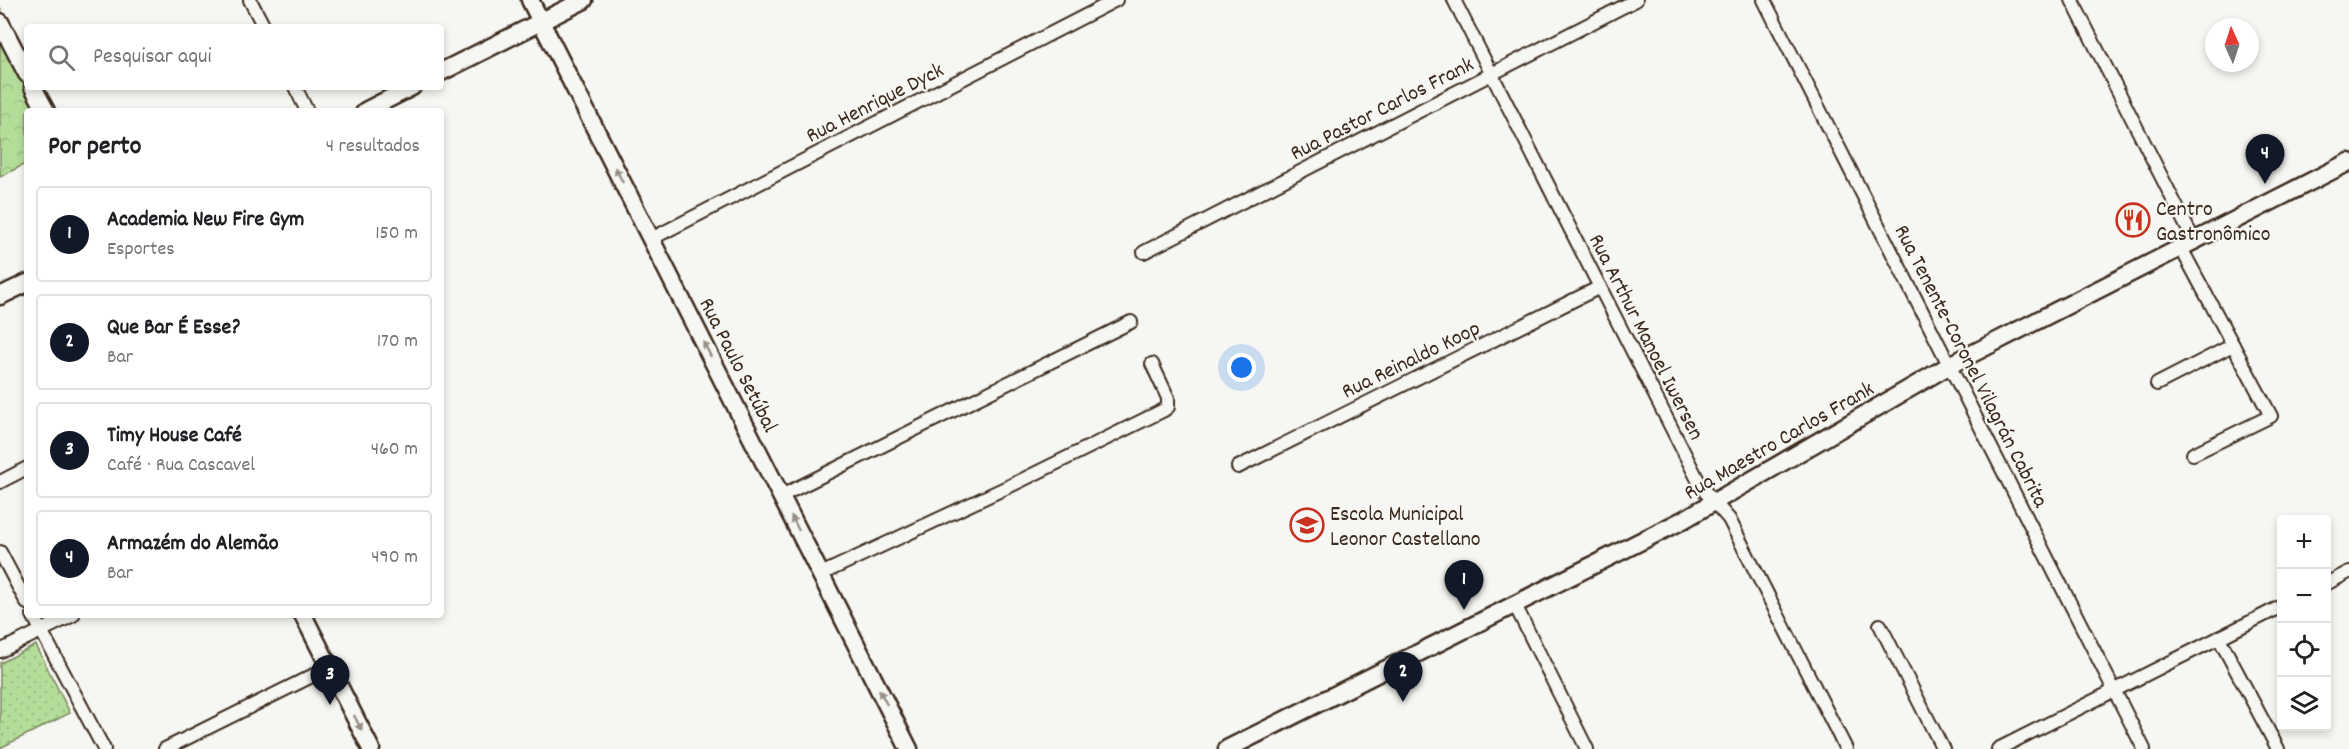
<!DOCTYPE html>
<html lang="pt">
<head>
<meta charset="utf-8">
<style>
  :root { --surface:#fff; --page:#f2f2f2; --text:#202124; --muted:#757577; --line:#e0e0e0; --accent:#111827 }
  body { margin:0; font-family:Dekko,sans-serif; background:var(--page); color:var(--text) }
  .controls { position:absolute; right:18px; bottom:18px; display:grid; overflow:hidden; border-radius:6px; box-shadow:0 3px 9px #0003 }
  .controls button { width:54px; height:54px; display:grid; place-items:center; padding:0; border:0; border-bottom:2px solid var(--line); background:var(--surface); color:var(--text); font:30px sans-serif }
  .compass { position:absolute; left:2205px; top:18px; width:54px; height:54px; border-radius:50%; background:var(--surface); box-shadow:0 3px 9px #0003; rotate:357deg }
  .you { position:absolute; left:1242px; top:368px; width:21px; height:21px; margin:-15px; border:4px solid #fff; border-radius:50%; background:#1a73e8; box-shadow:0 0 0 9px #1a73e833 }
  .badge { display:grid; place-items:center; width:39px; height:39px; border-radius:50%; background:var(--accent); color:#fff; font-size:20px; font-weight:700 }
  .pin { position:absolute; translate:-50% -50px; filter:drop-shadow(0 2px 3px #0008) }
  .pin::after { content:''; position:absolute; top:32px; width:21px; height:18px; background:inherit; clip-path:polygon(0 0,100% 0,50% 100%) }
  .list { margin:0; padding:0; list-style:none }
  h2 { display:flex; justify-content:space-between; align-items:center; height:78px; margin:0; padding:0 24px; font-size:26px }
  h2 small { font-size:20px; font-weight:400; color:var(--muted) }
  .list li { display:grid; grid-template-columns:39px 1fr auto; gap:18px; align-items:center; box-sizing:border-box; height:96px; margin:0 12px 12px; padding:0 12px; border:2px solid var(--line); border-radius:6px }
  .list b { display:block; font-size:22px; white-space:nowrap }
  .list p { margin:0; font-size:20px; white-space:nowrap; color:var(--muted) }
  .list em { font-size:20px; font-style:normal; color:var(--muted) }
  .icon { flex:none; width:33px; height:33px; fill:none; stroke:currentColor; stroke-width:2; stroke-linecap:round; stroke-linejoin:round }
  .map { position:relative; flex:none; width:2349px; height:749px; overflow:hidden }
  .search { position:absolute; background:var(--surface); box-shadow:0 3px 9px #0003; left:24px; top:24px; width:420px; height:66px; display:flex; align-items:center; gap:15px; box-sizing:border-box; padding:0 21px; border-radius:6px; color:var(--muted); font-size:22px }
  .panel { position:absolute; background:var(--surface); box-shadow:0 3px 9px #0003; left:24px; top:108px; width:420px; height:510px; border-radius:6px }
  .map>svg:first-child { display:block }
  .grass { fill:url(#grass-dots); stroke:#78845c; stroke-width:1.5 }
  .forest { fill:url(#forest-crowns); stroke:#78845c; stroke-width:1.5 }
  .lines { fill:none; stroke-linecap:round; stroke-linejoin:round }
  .street-casing { stroke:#3b2a1e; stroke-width:16 }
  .secondary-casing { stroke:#3b2a1e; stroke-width:21 }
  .street { stroke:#f6f6f2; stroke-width:12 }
  .secondary { stroke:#f6f6f2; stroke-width:16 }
  .oneway { fill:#989088 }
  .labels { text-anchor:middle; stroke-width:4.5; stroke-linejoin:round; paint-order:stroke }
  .street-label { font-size:22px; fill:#3b2a1e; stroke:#f6f6f2 }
  .poi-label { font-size:22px; fill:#3b2a1e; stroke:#f6f6f2; text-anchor:start }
</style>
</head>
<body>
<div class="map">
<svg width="2349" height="749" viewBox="0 0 2349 749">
  <defs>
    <pattern id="grass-dots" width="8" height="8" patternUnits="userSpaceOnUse" patternTransform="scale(1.5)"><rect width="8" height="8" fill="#b4dd9a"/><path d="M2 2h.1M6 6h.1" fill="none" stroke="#9cbe84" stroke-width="1.8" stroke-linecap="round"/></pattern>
    <pattern id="forest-crowns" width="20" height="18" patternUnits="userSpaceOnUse" patternTransform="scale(1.5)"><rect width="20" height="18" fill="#b4dd9a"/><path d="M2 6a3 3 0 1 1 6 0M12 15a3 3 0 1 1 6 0" fill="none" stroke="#9cbe84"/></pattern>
  </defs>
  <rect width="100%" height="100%" fill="#f6f6f2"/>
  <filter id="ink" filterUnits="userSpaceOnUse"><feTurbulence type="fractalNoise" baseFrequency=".0167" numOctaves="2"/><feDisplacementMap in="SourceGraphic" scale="12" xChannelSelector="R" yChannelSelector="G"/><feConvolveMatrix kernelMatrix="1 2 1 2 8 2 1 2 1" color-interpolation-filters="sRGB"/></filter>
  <g filter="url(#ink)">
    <!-- grass -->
    <polygon class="grass" points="36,645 70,713 0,748 0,663"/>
    <!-- forest -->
    <polygon class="forest" points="0,8 27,60 27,87 54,111 27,111 27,163 0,177"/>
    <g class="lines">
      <!-- street casing -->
      <g class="street-casing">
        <g id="street">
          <polyline points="250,0 264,27"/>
          <polyline points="1454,0 1702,488 1729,519 1846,749"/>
          <polyline points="1764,0 2144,749"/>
          <polyline points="2072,0 2194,241"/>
          <polyline points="295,87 307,111"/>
          <polyline points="651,239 1116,0"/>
          <polyline points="2181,248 2271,416 2193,454"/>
          <polyline points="1144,252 1636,0"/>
          <polyline points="2157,384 2233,345"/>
          <polyline points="1238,467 1600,287"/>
          <polyline points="0,482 27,468"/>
          <polyline points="781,496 1131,322"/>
          <polyline points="0,552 27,603"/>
          <polyline points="821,574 1016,483 1164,410 1168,407 1168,398 1152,364"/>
          <polyline points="2326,584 2349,572"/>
          <polyline points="1515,605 1587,749"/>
          <polyline points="33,615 104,749"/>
          <polyline points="1880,625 1943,749"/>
          <polyline points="2219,638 2278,749"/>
          <polyline points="0,651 73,615"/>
          <polyline points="165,749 330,667"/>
          <polyline points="1998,749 2282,606"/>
        </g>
      </g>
      <!-- secondary casing -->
      <g class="secondary-casing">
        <g id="secondary">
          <polyline points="530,0 909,749"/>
          <polyline points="0,22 27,74"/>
          <polyline points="441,72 584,0"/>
          <polyline points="33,87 46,111"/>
          <polyline points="365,111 412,87"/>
          <polyline points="0,296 27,283"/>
          <polyline points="303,615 371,749"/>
          <polyline points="1227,749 1683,520 1950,365 2349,162"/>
        </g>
      </g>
      <!-- street -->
      <use href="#street" class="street"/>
      <!-- secondary -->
      <use href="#secondary" class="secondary"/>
    </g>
    <!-- one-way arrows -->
    <defs><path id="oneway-solid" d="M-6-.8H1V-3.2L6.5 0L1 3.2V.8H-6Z" transform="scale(1.5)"/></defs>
    <g class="oneway">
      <use href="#oneway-solid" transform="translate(619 175) rotate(-117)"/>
      <use href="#oneway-solid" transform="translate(707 349) rotate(-117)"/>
      <use href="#oneway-solid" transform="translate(795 523) rotate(-117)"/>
      <use href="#oneway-solid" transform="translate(883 697) rotate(-117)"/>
      <use href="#oneway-solid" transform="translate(358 723) rotate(63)"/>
    </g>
  </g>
  <!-- icons -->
  <defs>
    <g id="restaurant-ring" transform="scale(1.725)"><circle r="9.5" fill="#f6f6f2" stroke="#c8321e" stroke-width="1.5"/><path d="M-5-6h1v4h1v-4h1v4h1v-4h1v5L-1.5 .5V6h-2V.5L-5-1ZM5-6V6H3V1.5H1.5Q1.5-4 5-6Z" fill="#c8321e"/></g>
    <g id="school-ring" transform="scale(1.725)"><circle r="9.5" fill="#f6f6f2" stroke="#c8321e" stroke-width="1.5"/><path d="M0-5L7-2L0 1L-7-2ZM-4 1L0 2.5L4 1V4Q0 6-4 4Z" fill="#c8321e"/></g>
  </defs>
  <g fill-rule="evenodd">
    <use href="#restaurant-ring" x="2133" y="220"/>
    <use href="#school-ring" x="1307" y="525"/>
  </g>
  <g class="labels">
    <!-- street labels -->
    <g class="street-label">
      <text transform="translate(874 101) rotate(-27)" y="8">Rua Henrique Dyck</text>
      <text transform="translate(1381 107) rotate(-27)" y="8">Rua Pastor Carlos Frank</text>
      <text transform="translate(1648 336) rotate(63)" y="8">Rua Arthur Manoel Iwersen</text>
      <text transform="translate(1410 358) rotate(-26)" y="8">Rua Reinaldo Koop</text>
      <text transform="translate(740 364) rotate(63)" y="8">Rua Paulo Setúbal</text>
      <text transform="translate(1973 365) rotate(63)" y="8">Rua Tenente-Coronel Vilagrán Cabrita</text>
      <text transform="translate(1778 439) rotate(-30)" y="8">Rua Maestro Carlos Frank</text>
    </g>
    <!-- poi labels -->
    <g class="poi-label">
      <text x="2156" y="215">Centro<tspan x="2156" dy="25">Gastronômico</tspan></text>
      <text x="1330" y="520">Escola Municipal<tspan x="1330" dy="25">Leonor Castellano</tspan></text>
    </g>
  </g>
</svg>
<div class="controls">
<button>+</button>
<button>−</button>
<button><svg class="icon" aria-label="locate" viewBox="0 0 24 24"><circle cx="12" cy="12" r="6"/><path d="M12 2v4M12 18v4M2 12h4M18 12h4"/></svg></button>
<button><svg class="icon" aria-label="layers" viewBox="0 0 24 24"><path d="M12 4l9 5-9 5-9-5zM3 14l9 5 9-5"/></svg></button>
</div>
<svg class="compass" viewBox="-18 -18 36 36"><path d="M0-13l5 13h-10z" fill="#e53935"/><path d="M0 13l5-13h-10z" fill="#757577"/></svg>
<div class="you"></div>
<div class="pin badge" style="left:1464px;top:610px">1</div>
<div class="pin badge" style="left:1403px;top:702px">2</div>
<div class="pin badge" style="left:330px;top:705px">3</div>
<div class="pin badge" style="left:2265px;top:184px">4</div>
<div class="search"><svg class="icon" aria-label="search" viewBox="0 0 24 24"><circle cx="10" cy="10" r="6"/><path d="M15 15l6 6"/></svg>Pesquisar aqui</div>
<section class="panel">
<h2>Por perto<small>4 resultados</small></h2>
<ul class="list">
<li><span class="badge">1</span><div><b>Academia New Fire Gym</b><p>Esportes</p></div><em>150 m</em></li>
<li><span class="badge">2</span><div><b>Que Bar É Esse?</b><p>Bar</p></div><em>170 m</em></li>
<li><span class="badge">3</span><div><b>Timy House Café</b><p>Café · Rua Cascavel</p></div><em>460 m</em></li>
<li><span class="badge">4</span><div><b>Armazém do Alemão</b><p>Bar</p></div><em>490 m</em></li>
</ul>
</section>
</div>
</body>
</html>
